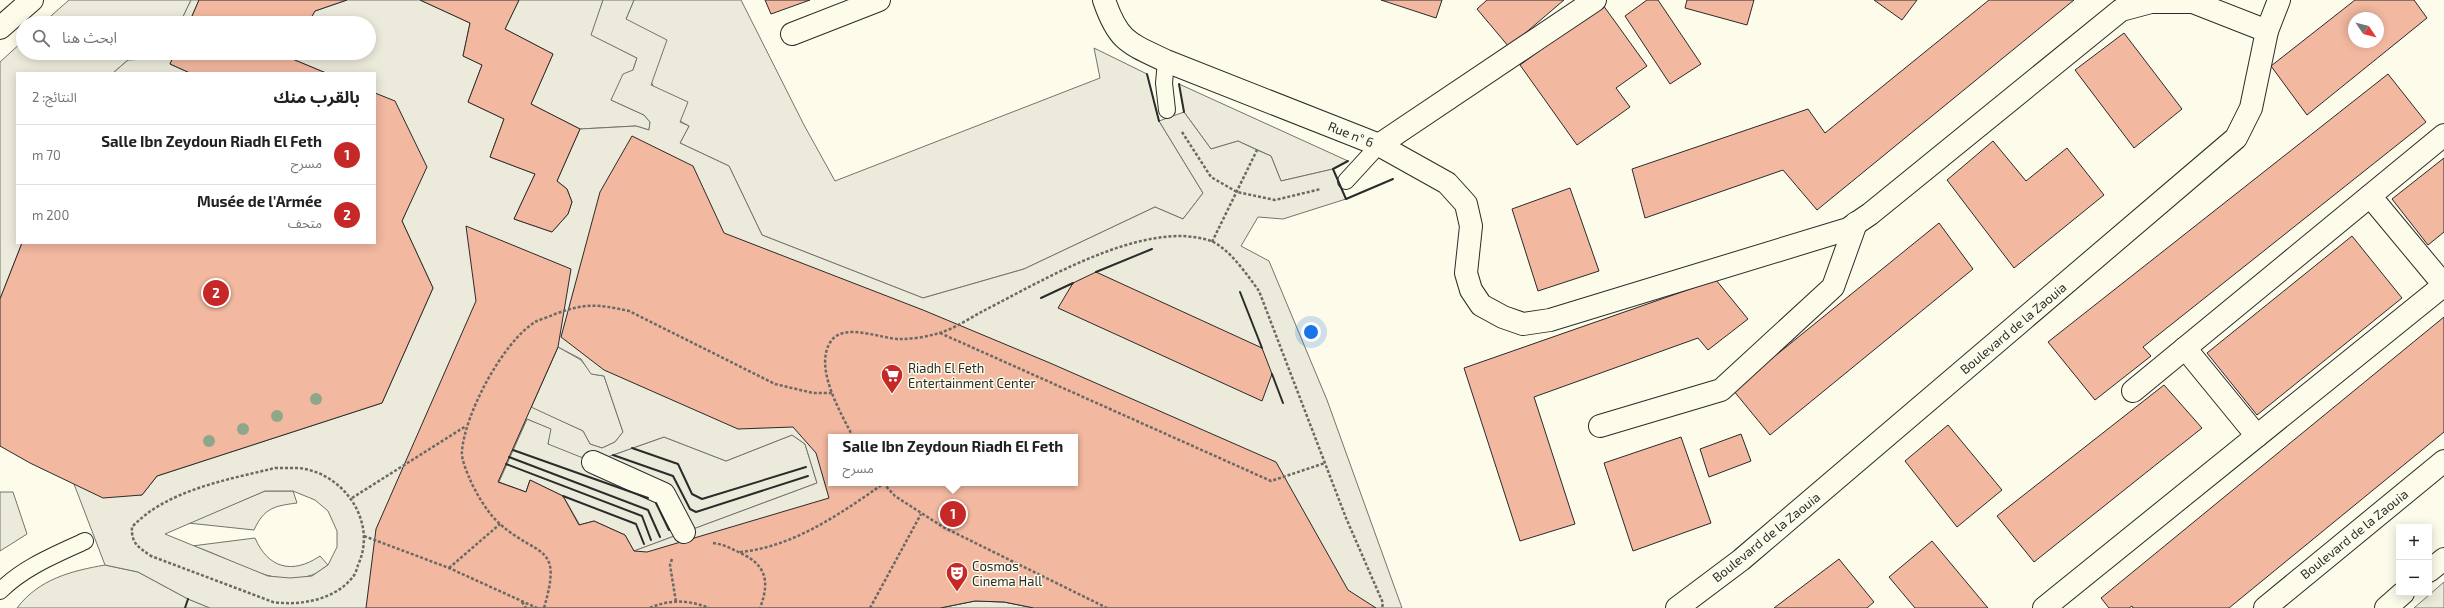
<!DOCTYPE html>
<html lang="ar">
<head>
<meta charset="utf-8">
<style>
  :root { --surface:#fff; --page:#f2f2f2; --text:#202124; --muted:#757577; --line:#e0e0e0; --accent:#c62828 }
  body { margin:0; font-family:"Exo 2","Noto Sans Arabic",sans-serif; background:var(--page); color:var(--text); direction:rtl }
  .controls { position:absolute; right:12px; bottom:12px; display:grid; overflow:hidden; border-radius:0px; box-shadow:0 2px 10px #0003 }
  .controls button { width:36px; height:36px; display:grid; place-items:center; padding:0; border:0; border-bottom:1px solid var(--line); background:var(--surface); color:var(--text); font:20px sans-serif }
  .compass { position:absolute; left:2348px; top:12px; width:36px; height:36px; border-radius:50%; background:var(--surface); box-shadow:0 2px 10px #0003; rotate:125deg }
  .you { position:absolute; left:1311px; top:332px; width:14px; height:14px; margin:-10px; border:3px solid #fff; border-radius:50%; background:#1a73e8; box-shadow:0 0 0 6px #1a73e833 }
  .badge { display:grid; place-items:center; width:26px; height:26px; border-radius:50%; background:var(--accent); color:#fff; font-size:13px; font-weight:700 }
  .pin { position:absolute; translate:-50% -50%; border:2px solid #fff; box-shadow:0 1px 4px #0006 }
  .popup { position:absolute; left:828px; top:434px; width:250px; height:52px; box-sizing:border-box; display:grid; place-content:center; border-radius:0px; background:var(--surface); filter:drop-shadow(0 1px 3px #0005); font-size:13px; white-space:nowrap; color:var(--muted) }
  .popup b { font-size:15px; color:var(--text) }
  .popup::after { content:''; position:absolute; left:50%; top:100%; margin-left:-8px; border:8px solid transparent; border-top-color:var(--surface) }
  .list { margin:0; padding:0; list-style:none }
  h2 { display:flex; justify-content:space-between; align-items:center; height:52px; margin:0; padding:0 16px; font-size:17px }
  h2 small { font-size:13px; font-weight:400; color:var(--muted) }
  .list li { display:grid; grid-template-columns:26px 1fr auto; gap:12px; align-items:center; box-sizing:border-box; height:60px; padding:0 16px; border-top:1px solid var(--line) }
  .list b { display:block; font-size:15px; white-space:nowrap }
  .list p { margin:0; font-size:13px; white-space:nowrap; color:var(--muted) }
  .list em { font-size:13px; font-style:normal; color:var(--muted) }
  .icon { flex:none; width:22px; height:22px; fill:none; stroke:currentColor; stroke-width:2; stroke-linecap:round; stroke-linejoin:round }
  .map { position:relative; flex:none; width:2444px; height:608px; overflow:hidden; direction:ltr }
  .search { position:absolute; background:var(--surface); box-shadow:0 2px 10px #0003; left:16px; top:16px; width:360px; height:44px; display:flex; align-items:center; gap:10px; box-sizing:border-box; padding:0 14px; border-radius:22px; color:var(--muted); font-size:15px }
  .panel { position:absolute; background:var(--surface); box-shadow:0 2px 10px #0003; left:16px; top:72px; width:360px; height:172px; border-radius:0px; direction:rtl }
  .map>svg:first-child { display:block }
  .green { fill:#ecebdb; stroke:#74746e }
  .parking { fill:#eceadb; stroke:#74746e; fill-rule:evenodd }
  .building { fill:#f2b8a0; stroke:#2b2b2b; fill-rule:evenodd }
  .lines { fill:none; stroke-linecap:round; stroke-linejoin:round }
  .lane-casing { stroke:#2b2b2b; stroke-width:18 }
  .street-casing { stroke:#2b2b2b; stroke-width:24 }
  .secondary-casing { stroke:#2b2b2b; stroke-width:24 }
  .path { stroke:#6a6964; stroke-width:2.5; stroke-dasharray:3 2; stroke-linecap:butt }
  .lane { stroke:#fdfbea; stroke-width:16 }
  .street { stroke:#fdfbea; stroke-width:22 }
  .secondary { stroke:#fdfbea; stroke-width:22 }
  .wall { stroke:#2b2b2b; stroke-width:2 }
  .tree { fill:#8ea78a }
  .labels { text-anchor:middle; stroke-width:3; stroke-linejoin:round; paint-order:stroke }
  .street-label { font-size:13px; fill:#2b2b2b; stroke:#fdfbea }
  .poi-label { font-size:13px; fill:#2b2b2b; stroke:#fdfbea; text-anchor:start }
</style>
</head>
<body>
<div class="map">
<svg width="2444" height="608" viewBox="0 0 2444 608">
  <rect width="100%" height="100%" fill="#fdfbea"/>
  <!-- green -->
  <g class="green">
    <polygon points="69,0 191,0 180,23 43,23"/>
    <polygon points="519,0 603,0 592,35 637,58 633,70 611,100 644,115 650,122 649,130 636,126 580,129 531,104 553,54 505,29"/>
    <path d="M634,0H741L804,125L835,181L1100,78L1094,48L1147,74L1159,121L1203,193L1183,219L1155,207L1024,269L923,298L762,235L729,166L680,143L689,126C656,111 638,51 626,19Z"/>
    <polygon points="23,41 23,53 166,53 164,58 128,60 113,73 17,73 17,243 22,243 0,299 0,62"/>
    <polygon points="1179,84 1348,161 1333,169 1281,181 1271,156 1238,141 1211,149 1184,112"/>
    <polygon points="558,347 581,360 592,374 604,376 623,432 615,442 602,448 590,444 583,431 531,408"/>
    <polygon points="527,419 552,429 548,444 613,455 664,437 726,461 792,435 805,444 817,483 634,551 625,535 594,521 579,525 530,480 526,492 498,482"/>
    <path d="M265,491H293L297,503C274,506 264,508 254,530L188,523Z"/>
    <polygon points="0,492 13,492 27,534 0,551"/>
    <path d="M255,538C268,568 292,575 320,556L328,565C323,568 318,573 312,575C272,590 230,556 192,546Z"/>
    <path d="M105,565L138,572L188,599L210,608H17C39,579 71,571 105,565Z"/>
    <polygon points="2444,582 2444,608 2414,608"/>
    <polygon points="975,601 1004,602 1034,608 940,608"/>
  </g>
  <!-- parking -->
  <g class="parking">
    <polygon points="191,0 199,0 189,23 180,23"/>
    <path d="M347,0H420L470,23L463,56L482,65L468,102L504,119L490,157L535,174L514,219L552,232L568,214L572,202L567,189L557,181L580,129L636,126L649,130L650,122L644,115L611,100L623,74L633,70L637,58L591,35L603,0H634L626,19L667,40L651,85L688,102L680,122L689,126L680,143L729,166L762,235L923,298L1024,269L1155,207L1183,219L1203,193L1159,121L1184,112L1211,149L1238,141L1257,150L1271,156L1281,181L1333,169L1346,199L1283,219L1258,217L1241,246L1269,261L1327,400L1402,608H1034L1004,602L975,601L940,608H210L188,599L138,572L105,565L74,484L142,495L157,476L382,403L433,288L402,221L426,167L375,93V73H326L290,58L292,53H369V23H308L315,11ZM558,347L581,359L591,374L604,376L623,432L615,442L602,448L590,444L583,431L531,407ZM527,419L551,429L548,444L593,462L664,437L726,461L792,435L805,444L817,483L634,551L591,544L563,496L530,480L526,492L499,482ZM831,437H1075V483H831ZM265,491H293L315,500L328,511L337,531V547L328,565L312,576L290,578L268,576L165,534Z"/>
    <polygon points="166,53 175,53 170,64 190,73 113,73 128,60 163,58"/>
  </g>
  <!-- building -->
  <g class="building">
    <polygon points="199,0 347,0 315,11 308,23 189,23"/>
    <polygon points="420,0 519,0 505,29 553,54 531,104 580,129 557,181 567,189 572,202 568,214 552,232 514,219 535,174 490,157 504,119 468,102 482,65 463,56 470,23"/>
    <polygon points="765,0 810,0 771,14"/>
    <polygon points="1381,0 1442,0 1436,18"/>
    <polygon points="1487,0 1564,0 1509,47 1477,9"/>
    <polygon points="1647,0 1658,0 1701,64 1670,84 1625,16"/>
    <polygon points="1687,0 1754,0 1747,25 1685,8"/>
    <polygon points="1874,0 1917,0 1902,20"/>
    <polygon points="1989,0 2074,0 1817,210 1783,170 1645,218 1632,169 1808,109 1825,133"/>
    <path d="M2355,0H2414L2427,18L2307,115L2271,66ZM2354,18H2378V42H2354Z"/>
    <polygon points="1603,5 1647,66 1616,88 1630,107 1577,145 1520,65"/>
    <polygon points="2124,33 2182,109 2134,148 2075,70"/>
    <polygon points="175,53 292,53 290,58 326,73 190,73 170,64"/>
    <polygon points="2388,74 2426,122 2143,347 2151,356 2095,400 2048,342"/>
    <polygon points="375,93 395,101 427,167 402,221 433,288 382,403 157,476 142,495 103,498 30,463 0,446 0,299 22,243 375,243"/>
    <path d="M632,136L693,166L724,233L923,310L1050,363L1276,462L1348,590L1376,608H1034L1004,602L975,601L940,608H366L376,529L476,301L466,226L571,269L558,347L498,482L526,492L530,480L563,496L579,525L594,521L625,535L634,551L647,552L829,498L816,453L793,427L738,429L604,370L561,337L600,192ZM831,437H1075V483H831Z"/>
    <polygon points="1993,141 2026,181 2067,148 2104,195 2014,268 1947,180"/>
    <polygon points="2444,158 2444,232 2428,245 2392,199"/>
    <polygon points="1570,188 1599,271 1538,291 1512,209"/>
    <polygon points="1939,223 1973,269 1770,435 1733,390"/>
    <polygon points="2352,236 2402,298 2257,415 2207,353"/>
    <polygon points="1096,272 1262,348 1272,374 1262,401 1058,308 1073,283"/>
    <polygon points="1716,280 1748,319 1708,350 1698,338 1534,397 1575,524 1520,541 1464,368"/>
    <polygon points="2444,317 2444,432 2229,608 2133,608 2132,606 2129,608 2109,608 2101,598"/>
    <polygon points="2164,385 2202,428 2034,562 1997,516"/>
    <polygon points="1948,425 2002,490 1957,527 1905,461"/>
    <polygon points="1741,434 1751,461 1709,477 1700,449"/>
    <polygon points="1681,437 1711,523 1633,551 1604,463"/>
    <polygon points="1932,541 1988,608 1915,608 1889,577"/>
    <polygon points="1839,559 1874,602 1867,608 1774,608"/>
  </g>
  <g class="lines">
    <!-- lane casing -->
    <g class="lane-casing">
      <g id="lane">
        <polyline points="1166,61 1164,83 1167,110"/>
        <polyline points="1346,181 1379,145"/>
        <path d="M0,591C24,567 55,555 85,541"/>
      </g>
    </g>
    <!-- street casing -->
    <g class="street-casing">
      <g id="street">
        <path d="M1104,0C1118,41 1128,43 1166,61L1379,145L1447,183L1466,204L1471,226L1466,273L1471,290L1481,305L1503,317L1523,324L1550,320L1848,229L1870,214L2121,10L2151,2H2193L2267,31"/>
        <polyline points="0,28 32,0"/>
        <polyline points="792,34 879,0"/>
        <polyline points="1379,145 1595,0"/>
        <polyline points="2370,196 2444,285"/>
        <polyline points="2185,348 2257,436"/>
        <polyline points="2133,391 2444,135"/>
        <polyline points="1600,426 1721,390 1833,287 1856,223"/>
        <polyline points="593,462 664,494 684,532"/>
        <polyline points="1677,608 1741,560 2236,138 2251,108 2267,31 2279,0"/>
        <polyline points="2044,608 2444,285"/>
        <polyline points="2265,608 2444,461"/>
      </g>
    </g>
    <!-- secondary casing -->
    <g class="secondary-casing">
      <g id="secondary">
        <polyline points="2429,571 2444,559"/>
        <polyline points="2386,608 2403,593"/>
      </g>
    </g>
    <!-- path -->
    <g class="path">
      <polyline points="1182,132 1211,177 1237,192 1275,200 1321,189"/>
      <polyline points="1212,242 1257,150"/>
      <polyline points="940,333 1271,481 1325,463"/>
      <path d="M853,437C841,413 813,367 831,341C844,322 881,339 900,339C912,339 927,337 939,333C954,329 970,318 985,310C1042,281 1146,218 1211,241C1229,248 1248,276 1259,291L1346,518L1383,603L1382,608"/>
      <path d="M275,468C283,468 291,468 299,468C344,473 378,522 358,565C357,569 355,575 352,578C334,600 300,606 273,602L151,556C138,547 131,543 132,527C167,490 226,480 275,468Z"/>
      <polyline points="883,483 895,496 943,527 1107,608"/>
      <polyline points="352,498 466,426"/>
      <polyline points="364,536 449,568 537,608"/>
      <path d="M713,543C721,544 729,547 736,551C765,563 771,579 760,608"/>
      <path d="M740,552C793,547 840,514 883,484"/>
      <polyline points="672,559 670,565 676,602"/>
      <polyline points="449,568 500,524"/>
      <polyline points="522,602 526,608"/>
      <path d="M544,608C563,543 539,558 501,525C488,514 475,492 469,477C466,470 461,458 462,451C465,413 503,342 535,322C541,319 549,317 555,314C585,303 597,304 629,311L775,384L813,393H832"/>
      <path d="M650,608C669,599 690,600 709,608"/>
      <polyline points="870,608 921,514"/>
    </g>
    <!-- lane -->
    <use href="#lane" class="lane"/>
    <!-- street -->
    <use href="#street" class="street"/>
    <!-- secondary -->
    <use href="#secondary" class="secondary"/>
    <!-- wall -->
    <g class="wall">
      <polyline points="1147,74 1159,121"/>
      <polyline points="1179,84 1184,112"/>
      <polyline points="1348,161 1333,169 1346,199 1393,179"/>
      <polyline points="1096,272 1152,249"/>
      <polyline points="1240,292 1262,348"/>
      <polyline points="1041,298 1073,283"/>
      <polyline points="1272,374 1283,403"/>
      <polyline points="632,448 678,464 692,494 702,499 806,467"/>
      <polyline points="513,450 648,498"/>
      <polyline points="613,455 673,476 690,509 696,512 808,476"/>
      <polyline points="509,457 648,510 660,537"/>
      <polyline points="506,464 642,516 651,540"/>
      <polyline points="563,496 636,524 644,544"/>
      <polyline points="656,503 669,530"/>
      <polyline points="185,608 188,599"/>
    </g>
  </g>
  <!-- trees -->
  <g class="tree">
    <circle cx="316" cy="399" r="6"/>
    <circle cx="277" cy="416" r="6"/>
    <circle cx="243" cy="429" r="6"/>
    <circle cx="209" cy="441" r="6"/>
  </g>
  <!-- icons -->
  <defs>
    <g id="supermarket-pin" transform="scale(1.15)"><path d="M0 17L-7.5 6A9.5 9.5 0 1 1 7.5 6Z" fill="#c62828" stroke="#fdfbea"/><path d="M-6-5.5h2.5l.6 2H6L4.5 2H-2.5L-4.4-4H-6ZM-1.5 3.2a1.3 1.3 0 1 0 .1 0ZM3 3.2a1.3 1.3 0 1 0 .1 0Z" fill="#fff"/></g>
    <g id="theatre-pin" transform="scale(1.15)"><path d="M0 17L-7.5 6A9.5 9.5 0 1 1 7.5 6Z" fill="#c62828" stroke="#fdfbea"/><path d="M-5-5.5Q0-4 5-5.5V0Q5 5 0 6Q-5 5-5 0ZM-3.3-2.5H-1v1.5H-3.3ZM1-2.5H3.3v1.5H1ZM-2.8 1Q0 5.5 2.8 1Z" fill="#fff"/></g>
  </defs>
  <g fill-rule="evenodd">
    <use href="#supermarket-pin" x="892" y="375"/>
    <use href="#theatre-pin" x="957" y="573"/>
  </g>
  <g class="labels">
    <!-- street labels -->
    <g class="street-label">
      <text transform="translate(1351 134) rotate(22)" y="5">Rue n° 6</text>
      <text transform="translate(2013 328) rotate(-40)" y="5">Boulevard de la Zaouia</text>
      <text transform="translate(2354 534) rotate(-39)" y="5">Boulevard de la Zaouia</text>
      <text transform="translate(1766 537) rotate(-39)" y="5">Boulevard de la Zaouia</text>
    </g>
    <!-- poi labels -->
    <g class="poi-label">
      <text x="908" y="373">Riadh El Feth<tspan x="908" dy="15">Entertainment Center</tspan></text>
      <text x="972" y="571">Cosmos<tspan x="972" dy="15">Cinema Hall</tspan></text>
    </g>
  </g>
</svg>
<div class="controls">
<button>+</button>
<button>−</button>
</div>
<svg class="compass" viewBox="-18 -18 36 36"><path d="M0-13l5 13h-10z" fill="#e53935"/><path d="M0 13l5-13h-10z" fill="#757577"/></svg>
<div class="you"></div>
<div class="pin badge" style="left:953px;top:514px">1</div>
<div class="popup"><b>Salle Ibn Zeydoun Riadh El Feth</b>مسرح</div>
<div class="pin badge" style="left:216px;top:293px">2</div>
<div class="search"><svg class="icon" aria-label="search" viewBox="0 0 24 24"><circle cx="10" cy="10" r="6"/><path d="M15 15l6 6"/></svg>ابحث هنا</div>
<section class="panel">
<h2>بالقرب منك<small>النتائج: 2</small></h2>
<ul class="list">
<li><span class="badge">1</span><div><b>Salle Ibn Zeydoun Riadh El Feth</b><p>مسرح</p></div><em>70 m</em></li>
<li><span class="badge">2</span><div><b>Musée de l'Armée</b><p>متحف</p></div><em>200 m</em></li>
</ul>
</section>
</div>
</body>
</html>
